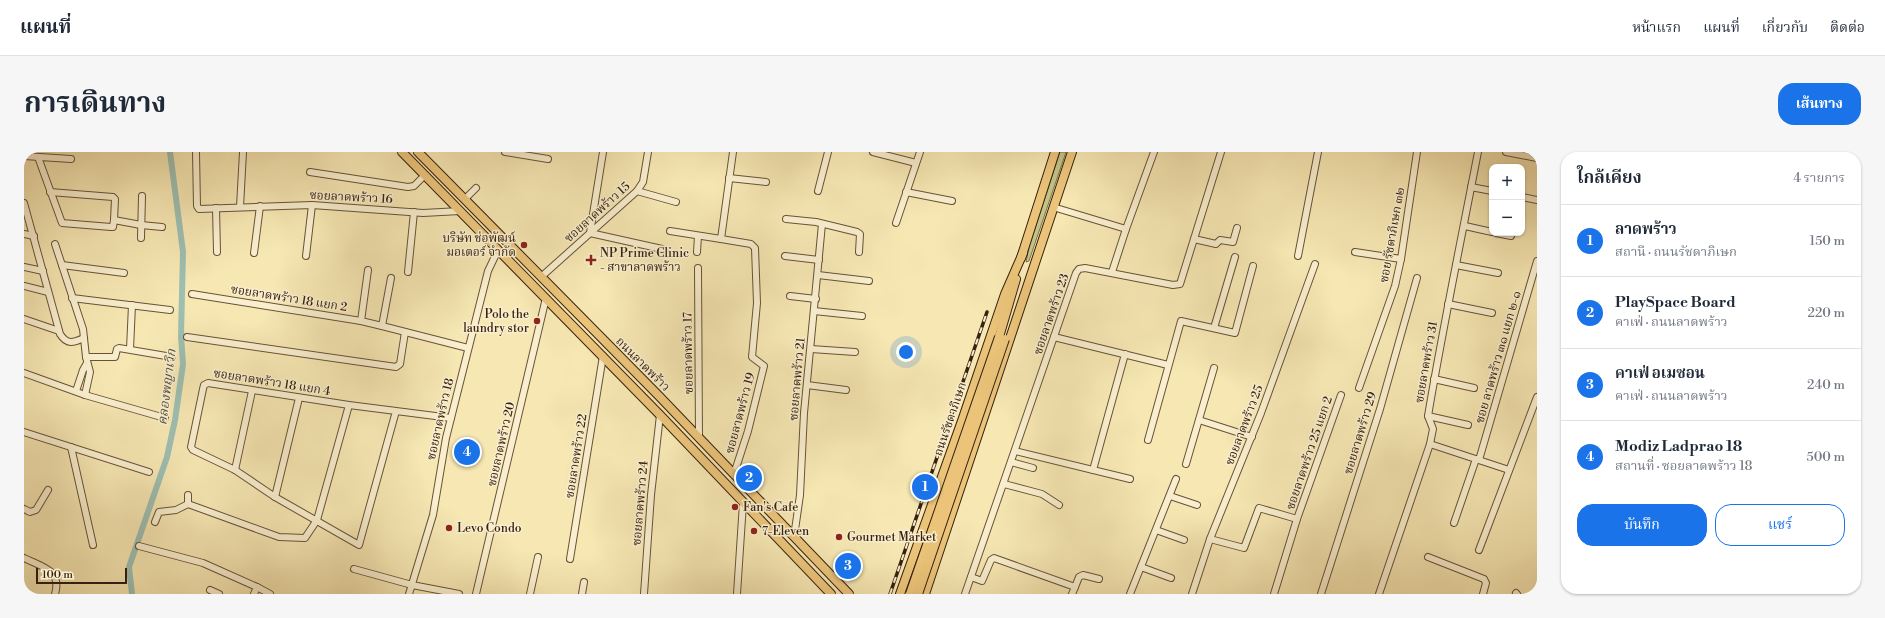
<!DOCTYPE html>
<html lang="th">
<head>
<meta charset="utf-8">
<style>
  :root { --surface:#fff; --page:#f6f6f7; --text:#1f2937; --muted:#747a83; --line:#e0e1e3; --accent:#1a73e8 }
  body { margin:0; font-family:"Libre Bodoni","Noto Serif Thai",serif; background:var(--page); color:var(--text) }
  .controls { position:absolute; right:12px; top:12px; display:grid; overflow:hidden; border-radius:8px; box-shadow:0 1px 3px #0004 }
  .controls button { width:36px; height:36px; display:grid; place-items:center; padding:0; border:0; border-bottom:1px solid var(--line); background:var(--surface); color:var(--text); font:20px sans-serif }
  .scale { position:absolute; left:12px; bottom:10px; width:91px; box-sizing:border-box; padding-left:4px; border:2px solid #382110; border-top:0; font-size:11px; line-height:14px; white-space:nowrap; color:#382110; -webkit-text-stroke:3px #f9efce; paint-order:stroke }
  .you { position:absolute; left:882px; top:200px; width:14px; height:14px; margin:-10px; border:3px solid #fff; border-radius:50%; background:#1a73e8; box-shadow:0 0 0 6px #1a73e833 }
  .badge { display:grid; place-items:center; width:26px; height:26px; border-radius:50%; background:var(--accent); color:#fff; font-size:13px; font-weight:700 }
  .pin { position:absolute; translate:-50% -50%; border:2px solid #fff; box-shadow:0 1px 4px #0006 }
  .list { margin:0; padding:0; list-style:none }
  h2 { display:flex; justify-content:space-between; align-items:center; height:52px; margin:0; padding:0 16px; font-size:17px }
  h2 small { font-size:13px; font-weight:400; color:var(--muted) }
  .list li { display:grid; grid-template-columns:26px 1fr auto; gap:12px; align-items:center; box-sizing:border-box; height:72px; padding:0 16px; border-top:1px solid var(--line) }
  .list b { display:block; font-size:15px; white-space:nowrap }
  .list p { margin:0; font-size:13px; white-space:nowrap; color:var(--muted) }
  .list em { font-size:13px; font-style:normal; color:var(--muted) }
  .actions { display:flex; gap:8px; padding:12px 16px }
  .actions a { flex:1; padding:9px 0; border:1px solid var(--accent); border-radius:16px; text-align:center; font-size:14px; color:var(--accent) }
  .actions .main { background:var(--accent); color:#fff }
  .map { position:relative; flex:none; width:1513px; height:442px; overflow:hidden; border-radius:16px }
  header { display:flex; align-items:center; gap:24px; box-sizing:border-box; height:56px; padding:0 20px; background:var(--surface); border-bottom:1px solid var(--line) }
  header strong { font-size:19px }
  nav { display:flex; gap:22px; margin-inline-start:auto; font-size:14px }
  .intro { display:flex; align-items:center; justify-content:space-between; box-sizing:border-box; height:96px; padding:0 24px }
  h1 { margin:0; font-size:28px }
  .button { padding:10px 18px; border-radius:16px; background:var(--accent); color:#fff; font-size:14px; font-weight:700 }
  main { display:flex; gap:24px; padding:0 24px }
  aside { flex:1; background:var(--surface); border-radius:16px; box-shadow:0 1px 3px #0004 }
  .map>svg:first-child { display:block }
  .green { fill:#c1c489; stroke:#7c724c }
  .lines { fill:none; stroke-linecap:round; stroke-linejoin:round }
  .canal { stroke:#9dbfb2; stroke-width:6 }
  .minor-casing { stroke:#685239; stroke-width:8 }
  .major-casing { stroke:#382110; stroke-width:10 }
  .minor { stroke:#f9efce; stroke-width:6 }
  .major { stroke:#ebc47a; stroke-width:8 }
  .rail-casing { stroke:#382110; stroke-width:3.5 }
  .rail { stroke:#f9efce; stroke-width:2; stroke-dasharray:6; stroke-linecap:butt }
  .major-bridge-casing { stroke:#382110; stroke-width:10; stroke-linecap:butt }
  .major-bridge { stroke:#ebc47a; stroke-width:8 }
  .poi-dot { fill:#8f2418; stroke:#f9efce; stroke-width:1.5 }
  .labels { text-anchor:middle; stroke-width:3; stroke-linejoin:round; paint-order:stroke }
  .street-label { font-size:12px; fill:#382110; stroke:#f9efce }
  .poi-label { font-size:12px; fill:#382110; stroke:#f9efce; text-anchor:start }
  .water-label { font-size:13px; font-style:italic; fill:#565041; stroke:#f9efce }
</style>
</head>
<body>
<header>
<strong>แผนที่</strong>
<nav><a>หน้าแรก</a><a>แผนที่</a><a>เกี่ยวกับ</a><a>ติดต่อ</a></nav>
</header>
<div class="intro"><h1>การเดินทาง</h1><a class="button">เส้นทาง</a></div>
<main>
<div class="map">
<svg width="1513" height="442" viewBox="0 0 1513 442">
  <rect width="100%" height="100%" fill="#f6e7b3"/>
  <filter id="stains"><feTurbulence type="fractalNoise" baseFrequency=".005" numOctaves="4"/><feColorMatrix values="0 0 0 0 .2 0 0 0 0 .09 0 0 0 0 .02 0 0 0 .5 -.17"/></filter>
  <radialGradient id="worn" r=".72"><stop offset=".6" stop-color="#630" stop-opacity="0"/><stop offset="1" stop-color="#630" stop-opacity=".3"/></radialGradient>
  <!-- green -->
  <polygon class="green" points="1036,0 1042,0 1005,109 1002,110 1006,92"/>
  <g class="lines">
    <!-- canal -->
    <polyline class="canal" points="108,442 105,415 143,305 151,268 159,212 157,184 159,100 146,0"/>
    <!-- minor casing -->
    <g class="minor-casing">
      <g id="minor">
        <polyline points="172,0 173,54 175,57 288,53 399,61 436,59"/>
        <polyline points="481,0 524,7"/>
        <polyline points="579,0 566,81 638,97"/>
        <polyline points="709,0 697,87 727,92 731,96 733,151 728,205 740,214 724,279 710,322"/>
        <polyline points="849,0 892,11"/>
        <polyline points="1482,0 1513,6"/>
        <polyline points="0,4 47,7"/>
        <polyline points="14,5 38,71 87,75 89,75 90,68"/>
        <polyline points="286,20 384,35 390,34 401,23"/>
        <polyline points="705,26 742,30"/>
        <polyline points="1447,35 1468,39"/>
        <polyline points="613,39 652,50"/>
        <polyline points="794,39 804,0"/>
        <polyline points="26,40 89,45 91,47 90,68 117,73 138,75"/>
        <polyline points="882,40 928,49"/>
        <polyline points="1498,45 1513,48"/>
        <polyline points="441,47 452,36"/>
        <path d="M0,51L36,182C43,193 49,191 60,186"/>
        <polyline points="216,55 219,0"/>
        <polyline points="1029,55 1102,77 1130,0"/>
        <polyline points="192,56 193,100"/>
        <polyline points="762,67 792,70 833,80 836,82 835,100"/>
        <polyline points="872,71 896,0"/>
        <polyline points="1441,74 1468,80"/>
        <polyline points="646,79 697,87"/>
        <polyline points="1472,81 1487,84"/>
        <polyline points="0,82 10,84"/>
        <polyline points="117,86 118,44"/>
        <polyline points="1170,87 1192,92 1196,88 1209,90 1213,76"/>
        <polyline points="31,92 59,177 62,205 66,220 61,243"/>
        <polyline points="673,100 674,84"/>
        <polyline points="1331,100 1377,107"/>
        <polyline points="230,101 236,54"/>
        <polyline points="282,104 288,53"/>
        <polyline points="761,104 795,108"/>
        <polyline points="1274,104 1294,0"/>
        <polyline points="38,113 100,121"/>
        <polyline points="1432,113 1474,121"/>
        <polyline points="0,115 19,119"/>
        <polyline points="674,116 675,286"/>
        <polyline points="384,120 390,60"/>
        <polyline points="1088,120 1102,77"/>
        <polyline points="794,123 845,129"/>
        <polyline points="517,125 613,39 619,30 624,0"/>
        <polyline points="367,126 358,174 444,196"/>
        <polyline points="0,134 24,140"/>
        <polyline points="168,142 337,169 358,174"/>
        <polyline points="766,144 792,147"/>
        <polyline points="48,146 146,158"/>
        <polyline points="1424,152 1468,161"/>
        <polyline points="790,159 838,164"/>
        <polyline points="0,167 35,179"/>
        <polyline points="337,169 344,118"/>
        <polyline points="1190,176 1211,105"/>
        <polyline points="163,185 372,215 376,212 381,180"/>
        <polyline points="1030,185 1144,213"/>
        <polyline points="106,197 108,153"/>
        <polyline points="787,197 831,200"/>
        <polyline points="62,205 91,205 93,197 95,196 148,205"/>
        <polyline points="0,221 61,243 141,266"/>
        <polyline points="1410,227 1450,236"/>
        <polyline points="783,233 822,238"/>
        <polyline points="1335,236 1371,134 1377,107 1393,0"/>
        <polyline points="52,239 59,218 63,211"/>
        <polyline points="372,259 335,393 251,345 211,318 169,298 167,295 179,237 180,233 184,231 325,253 427,266"/>
        <polyline points="1404,264 1444,273"/>
        <polyline points="1175,268 1228,285"/>
        <polyline points="0,280 125,320"/>
        <polyline points="1124,288 1157,169 1211,181 1229,114"/>
        <polyline points="1406,292 1485,318"/>
        <polyline points="47,295 69,393"/>
        <polyline points="991,299 1106,327"/>
        <polyline points="1455,308 1513,109"/>
        <polyline points="987,310 1009,316"/>
        <polyline points="1162,312 1190,216"/>
        <polyline points="211,318 228,239"/>
        <polyline points="1069,318 1101,202"/>
        <polyline points="980,332 1018,342 1035,353"/>
        <polyline points="164,343 164,352 255,385 281,386 293,368 325,253"/>
        <polyline points="1146,344 1173,353"/>
        <polyline points="251,345 275,246"/>
        <polyline points="0,357 6,360 12,358 24,338"/>
        <polyline points="131,370 135,360 152,358 164,352"/>
        <polyline points="1430,371 1452,307"/>
        <polyline points="1132,378 1160,388"/>
        <polyline points="770,385 776,343 780,261 798,72"/>
        <polyline points="1186,387 1220,396 1235,356 1273,367"/>
        <polyline points="115,394 179,411 233,435"/>
        <polyline points="1455,398 1513,245"/>
        <polyline points="1404,405 1460,427 1462,431 1459,442"/>
        <path d="M0,406C18,415 38,418 31,442"/>
        <polyline points="546,407 579,204"/>
        <polyline points="1117,415 1147,426"/>
        <polyline points="330,417 388,433 435,442"/>
        <polyline points="947,425 958,429 967,408 970,406 1051,435 1048,442"/>
        <polyline points="1051,435 1055,425 1059,423 1075,427"/>
        <polyline points="186,438 195,442"/>
        <polyline points="1492,441 1493,442"/>
        <polyline points="230,442 233,435 246,442"/>
        <polyline points="385,442 409,363 422,286 464,119 474,98"/>
        <polyline points="452,442 522,146"/>
        <polyline points="506,442 514,405"/>
        <polyline points="558,442 560,430"/>
        <polyline points="620,442 627,343 636,263"/>
        <polyline points="713,442 719,351"/>
        <polyline points="941,442 1052,121 1055,117 1061,116 1149,133 1156,132 1197,0"/>
        <polyline points="1106,442 1152,327"/>
        <polyline points="1168,442 1186,387 1237,261 1291,112"/>
        <polyline points="1250,442 1273,367 1317,243"/>
        <polyline points="1297,442 1356,257 1393,126"/>
        <path d="M1355,442L1406,292L1409,277L1404,264C1419,175 1437,88 1454,0"/>
      </g>
    </g>
    <!-- major casing -->
    <g class="major-casing">
      <g id="major">
        <polyline points="378,0 636,263 807,442"/>
        <polyline points="394,0 635,244 825,442"/>
        <polyline points="997,106 1031,0"/>
        <polyline points="975,185 992,127"/>
        <polyline points="876,442 939,266 981,142 999,101"/>
        <polyline points="901,442 1048,0"/>
      </g>
    </g>
    <!-- minor -->
    <use href="#minor" class="minor"/>
    <!-- major -->
    <use href="#major" class="major"/>
    <!-- rail casing -->
    <g class="rail-casing">
      <polyline id="rail" points="866,442 963,160"/>
    </g>
    <!-- rail -->
    <use href="#rail" class="rail"/>
    <!-- major-bridge casing -->
    <g class="major-bridge-casing">
      <g id="major-bridge">
        <polyline points="886,442 975,185"/>
        <polyline points="894,442 981,187"/>
      </g>
    </g>
    <!-- major-bridge -->
    <use href="#major-bridge" class="major-bridge"/>
  </g>
  <!-- markers -->
  <g class="poi-dot">
    <circle cx="500" cy="93" r="4"/>
    <path d="M565 102h4v4h4v4h-4v4h-4v-4h-4v-4h4z"/>
    <circle cx="513" cy="169" r="4"/>
    <circle cx="711" cy="355" r="4"/>
    <circle cx="425" cy="376" r="4"/>
    <circle cx="730" cy="379" r="4"/>
    <circle cx="815" cy="385" r="4"/>
  </g>
  <g class="labels">
    <!-- street labels -->
    <g class="street-label">
      <text transform="translate(327 45) rotate(3)" y="4">ซอยลาดพร้าว 16</text>
      <text transform="translate(573 60) rotate(-42)" y="4">ซอยลาดพร้าว 15</text>
      <text transform="translate(1368 83) rotate(-80)" y="4">ซอย รัชดาภิเษก ๓๒</text>
      <text transform="translate(265 146) rotate(9)" y="4">ซอยลาดพร้าว 18 แยก 2</text>
      <text transform="translate(1027 162) rotate(-71)" y="4">ซอยลาดพร้าว 23</text>
      <text transform="translate(664 201) rotate(-91)" y="4">ซอยลาดพร้าว 17</text>
      <text transform="translate(1474 205) rotate(-74)" y="4">ซอย ลาดพร้าว ๓๑ แยก ๒-๑</text>
      <text transform="translate(1402 210) rotate(-80)" y="4">ซอยลาดพร้าว 31</text>
      <text transform="translate(619 212) rotate(45)" y="4">ถนนลาดพร้าว</text>
      <text transform="translate(773 227) rotate(-85)" y="4">ซอยลาดพร้าว 21</text>
      <text transform="translate(248 230) rotate(9)" y="4">ซอยลาดพร้าว 18 แยก 4</text>
      <text transform="translate(716 261) rotate(-75)" y="4">ซอยลาดพร้าว 19</text>
      <text transform="translate(416 267) rotate(-77)" y="4">ซอยลาดพร้าว 18</text>
      <text transform="translate(926 267) rotate(-71)" y="4">ถนนรัชดาภิเษก</text>
      <text transform="translate(1220 273) rotate(-69)" y="4">ซอยลาดพร้าว 25</text>
      <text transform="translate(1336 281) rotate(-73)" y="4">ซอยลาดพร้าว 29</text>
      <text transform="translate(477 292) rotate(-77)" y="4">ซอยลาดพร้าว 20</text>
      <text transform="translate(1285 301) rotate(-71)" y="4">ซอยลาดพร้าว 25 แยก 2</text>
      <text transform="translate(552 304) rotate(-81)" y="4">ซอยลาดพร้าว 22</text>
      <text transform="translate(616 351) rotate(-85)" y="4">ซอยลาดพร้าว 24</text>
    </g>
    <!-- poi labels -->
    <g class="poi-label">
      <text x="492" y="90" text-anchor="end">บริษัท ช่อพัฒน์<tspan x="492" dy="14">มอเตอร์ จำกัด</tspan></text>
      <text x="576" y="105">NP Prime Clinic<tspan x="576" dy="14">- สาขาลาดพร้าว</tspan></text>
      <text x="505" y="166" text-anchor="end">Polo the<tspan x="505" dy="14">laundry stor</tspan></text>
      <text x="719" y="359">Fan's Cafe</text>
      <text x="433" y="380">Levo Condo</text>
      <text x="738" y="383">7-Eleven</text>
      <text x="823" y="389">Gourmet Market</text>
    </g>
    <!-- water labels -->
    <g class="water-label">
      <text transform="translate(142 235) rotate(-83)" y="5">คลองพญาเวิก</text>
    </g>
  </g>
  <rect width="100%" height="100%" filter="url(#stains)"/>
  <rect width="100%" height="100%" fill="url(#worn)"/>
</svg>
<div class="controls">
<button>+</button>
<button>−</button>
</div>
<div class="scale">100 m</div>
<div class="you"></div>
<div class="pin badge" style="left:901px;top:335px">1</div>
<div class="pin badge" style="left:725px;top:326px">2</div>
<div class="pin badge" style="left:824px;top:414px">3</div>
<div class="pin badge" style="left:443px;top:300px">4</div>
</div>
<aside>
<h2>ใกล้เคียง<small>4 รายการ</small></h2>
<ul class="list">
<li><span class="badge">1</span><div><b>ลาดพร้าว</b><p>สถานี · ถนนรัชดาภิเษก</p></div><em>150 m</em></li>
<li><span class="badge">2</span><div><b>PlaySpace Board</b><p>คาเฟ่ · ถนนลาดพร้าว</p></div><em>220 m</em></li>
<li><span class="badge">3</span><div><b>คาเฟ่ อเมซอน</b><p>คาเฟ่ · ถนนลาดพร้าว</p></div><em>240 m</em></li>
<li><span class="badge">4</span><div><b>Modiz Ladprao 18</b><p>สถานที่ · ซอยลาดพร้าว 18</p></div><em>500 m</em></li>
</ul>
<div class="actions"><a class="main">บันทึก</a><a>แชร์</a></div>
</aside>
</main>
</body>
</html>
